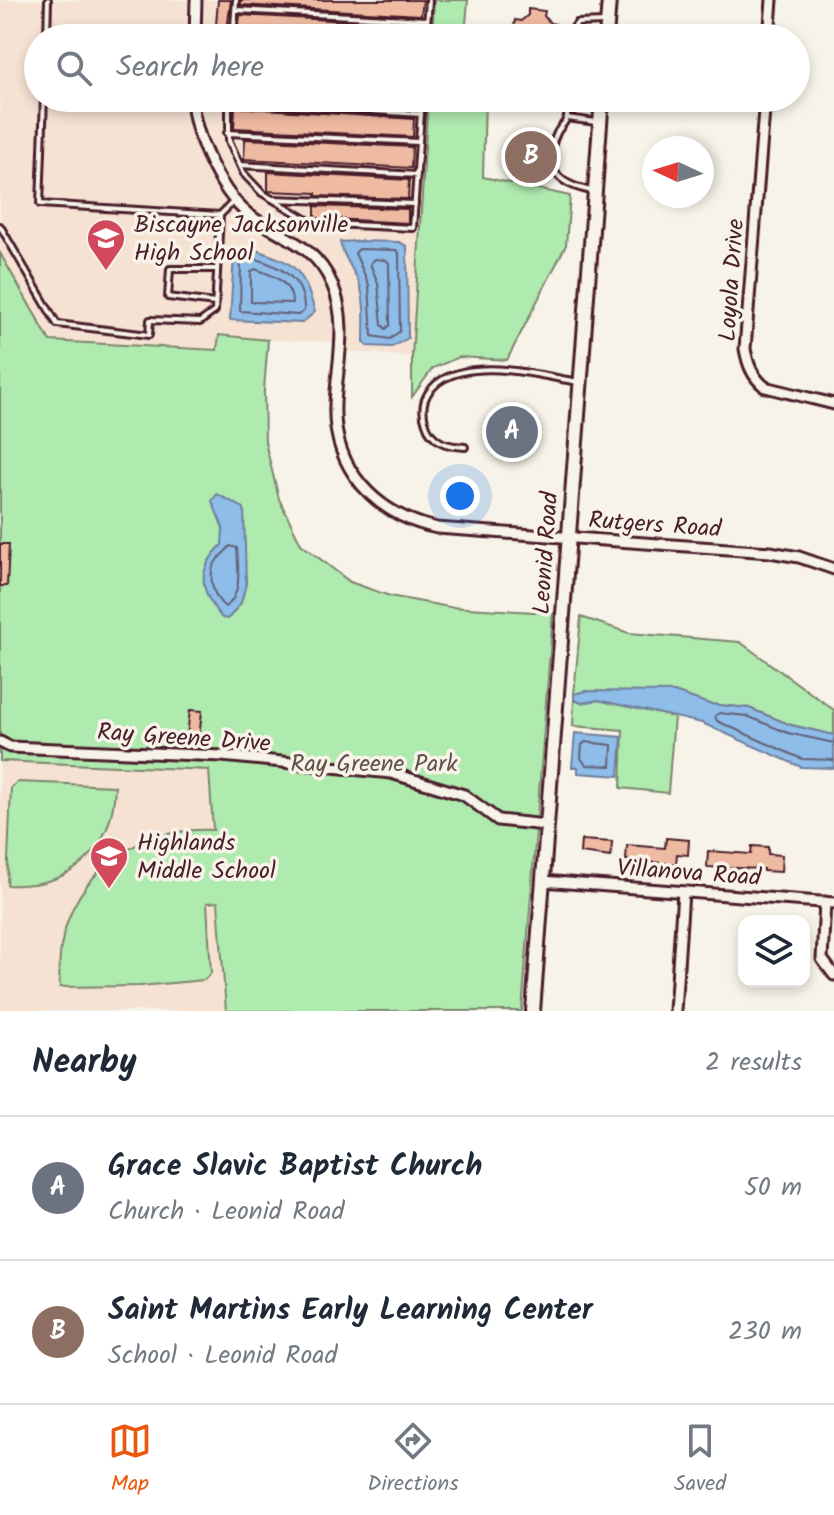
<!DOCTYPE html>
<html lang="en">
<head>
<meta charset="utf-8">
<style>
  :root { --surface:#fff; --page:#f2f2f3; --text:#1f2937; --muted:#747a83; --line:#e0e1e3; --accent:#ea580c }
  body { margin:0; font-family:Kalam,sans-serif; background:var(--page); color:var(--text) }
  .controls { position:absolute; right:24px; bottom:24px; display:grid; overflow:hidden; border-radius:16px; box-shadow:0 4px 12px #0003 }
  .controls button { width:72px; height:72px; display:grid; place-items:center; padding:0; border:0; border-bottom:2px solid var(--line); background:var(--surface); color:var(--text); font:40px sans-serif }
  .compass { position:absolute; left:642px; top:136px; width:72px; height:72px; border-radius:50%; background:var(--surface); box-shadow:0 4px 12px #0003; rotate:274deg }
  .you { position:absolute; left:460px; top:496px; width:28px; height:28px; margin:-20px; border:6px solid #fff; border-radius:50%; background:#1a73e8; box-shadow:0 0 0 12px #1a73e833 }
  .badge { display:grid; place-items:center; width:52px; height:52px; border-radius:50%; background:var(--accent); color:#fff; font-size:26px; font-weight:700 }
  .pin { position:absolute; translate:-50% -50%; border:4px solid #fff; box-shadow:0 2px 8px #0006 }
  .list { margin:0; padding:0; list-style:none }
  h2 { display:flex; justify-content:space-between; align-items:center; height:104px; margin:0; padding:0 32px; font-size:34px }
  h2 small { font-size:26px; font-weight:400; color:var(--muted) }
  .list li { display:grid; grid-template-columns:52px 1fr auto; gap:24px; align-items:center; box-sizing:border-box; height:144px; padding:0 32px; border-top:2px solid var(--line) }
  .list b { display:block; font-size:30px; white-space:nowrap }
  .list p { margin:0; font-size:26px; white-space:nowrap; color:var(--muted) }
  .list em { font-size:26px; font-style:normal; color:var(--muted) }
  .icon { flex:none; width:44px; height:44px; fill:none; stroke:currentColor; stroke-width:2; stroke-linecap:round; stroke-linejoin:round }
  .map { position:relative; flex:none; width:834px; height:1011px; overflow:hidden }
  .search { position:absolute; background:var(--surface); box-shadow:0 4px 12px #0003; left:24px; right:24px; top:24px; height:88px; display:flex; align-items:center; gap:20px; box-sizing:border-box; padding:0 28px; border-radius:44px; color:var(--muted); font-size:30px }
  .sheet { height:392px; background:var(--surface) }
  nav { display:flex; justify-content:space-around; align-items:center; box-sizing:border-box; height:112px; border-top:2px solid var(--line); background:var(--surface); font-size:22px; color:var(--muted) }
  nav a { display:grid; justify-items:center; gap:4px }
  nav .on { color:var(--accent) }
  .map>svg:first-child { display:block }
  .built { fill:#f5e2d3 }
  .green { fill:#afeaaf; stroke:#7c846d; stroke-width:2 }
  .water { fill:#8dbde8; stroke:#727e9c; stroke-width:2 }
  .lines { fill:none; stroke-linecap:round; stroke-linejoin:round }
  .shore { stroke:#655e77; stroke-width:2 }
  .building { fill:#efbaa2; stroke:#4a1f2b; stroke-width:2 }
  .lane-casing { stroke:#4a1f2b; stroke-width:10 }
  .street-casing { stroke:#4a1f2b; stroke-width:15 }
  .secondary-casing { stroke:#4a1f2b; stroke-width:18 }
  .lane { stroke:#f7f3e8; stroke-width:4 }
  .street { stroke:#f7f3e8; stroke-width:9 }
  .secondary { stroke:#f7f3e8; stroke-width:12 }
  .labels { text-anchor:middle; stroke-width:7; stroke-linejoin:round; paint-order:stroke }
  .poi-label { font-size:24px; fill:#4a1f2b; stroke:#f7f3e8; text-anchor:start }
  .street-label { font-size:24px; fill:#4a1f2b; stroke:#f7f3e8 }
  .park-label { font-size:24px; fill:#63524c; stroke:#f7f3e8 }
</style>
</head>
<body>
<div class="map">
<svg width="834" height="1011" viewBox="0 0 834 1011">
  <rect width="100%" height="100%" fill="#f7f3e8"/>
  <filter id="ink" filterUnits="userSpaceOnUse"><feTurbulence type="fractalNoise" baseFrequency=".0125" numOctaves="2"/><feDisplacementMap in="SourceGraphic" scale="16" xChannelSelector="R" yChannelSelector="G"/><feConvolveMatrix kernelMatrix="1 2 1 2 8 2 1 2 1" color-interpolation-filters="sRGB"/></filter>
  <g filter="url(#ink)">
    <!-- built -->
    <g class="built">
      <polygon points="0,0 434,0 432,38 38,38 38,98 428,98 412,357 346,351 346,342 268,340 220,335 218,350 50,341 0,253"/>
      <polygon points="0,761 209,769 226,1011 0,1011"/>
    </g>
    <!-- green -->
    <g class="green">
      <polygon points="434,0 468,0 465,36 468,38 432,38"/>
      <polygon points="428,98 485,98 483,177 570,196 566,245 507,360 459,357 433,368 412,397 412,357"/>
      <path d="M0,253L50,341L217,350L219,335L268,340L264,390L265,442L279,499L301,544L350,582L390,596L449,607L553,613L522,1011H226L218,902L207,903L211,973L204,980L140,986L60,987C51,893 121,826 213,830L209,770L0,761Z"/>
      <polygon points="581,617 629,633 740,642 834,710 834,735 791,725 749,708 709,704 674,692 574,694"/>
      <polygon points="574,700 582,703 598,700 674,717 668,793 621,788 623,730 573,726"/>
      <path d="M18,782L115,786C113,851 72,888 7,885L11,787Z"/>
    </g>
    <!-- water -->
    <g class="water">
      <path d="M358,241L399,242L407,246L408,338L392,347L367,346L364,342C364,323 366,301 359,283C354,270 342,255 340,242Z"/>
      <path d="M250,248C294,263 302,265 315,312L302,323L230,320L234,254Z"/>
      <path d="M217,494L244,508L246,584L241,603L228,619L222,618C200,591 195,571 222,545L223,528L212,501Z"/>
      <polygon points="585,691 674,692 709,704 749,708 791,725 834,735 834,768 801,767 702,723 598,700 582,703 574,700 574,694"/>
      <polygon points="575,733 622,737 619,776 578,773 578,767 572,767"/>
    </g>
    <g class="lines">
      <!-- shore -->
      <g class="shore">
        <polygon points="359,249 396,250 399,253 400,331 390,339 372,336 369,285 355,253"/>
        <path d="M250,257C278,265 305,277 304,311L298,315L240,311L241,262Z"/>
        <polygon points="375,259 386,260 389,263 390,325 386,329 382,325 378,283 370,264"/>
        <path d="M255,269C273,275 292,282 292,303L251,302V272Z"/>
        <path d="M230,546L237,548C238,568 243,595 225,607C213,597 206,574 217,560C221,555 226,552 230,546Z"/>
        <polygon points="585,742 612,745 611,766 586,765 581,758 582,745"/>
        <polyline points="834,743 788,733 747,716 719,713 715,716 717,721 802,759 834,760"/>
      </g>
    </g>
    <!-- building -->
    <g class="building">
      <polygon points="218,0 231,0 226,38 215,38"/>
      <polygon points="241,0 423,0 421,15 241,5"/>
      <polygon points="528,9 545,11 544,16 550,23 556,24 555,38 513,37 515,20 521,21 528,15"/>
      <polygon points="240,15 421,25 420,38 344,38 238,32"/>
      <polygon points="244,98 415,98 414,109"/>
      <polygon points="235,107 414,119 413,137 234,128"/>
      <polygon points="245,139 412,147 411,168 244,159"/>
      <polygon points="268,172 409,180 408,199 316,196 316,193 268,191"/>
      <polygon points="315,206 408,209 408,223 315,218"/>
      <polygon points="0,544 9,544 7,586 0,586"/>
      <polygon points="190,710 202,711 199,738 187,736"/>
      <polygon points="666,838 689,840 688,855 677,854 676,864 626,860 627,845 665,848"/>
      <polygon points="581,840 612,842 611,857 580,853"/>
      <polygon points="752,846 768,847 768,854 782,855 781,872 763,871 763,869 707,867 708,851 751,854"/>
    </g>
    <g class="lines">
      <!-- lane casing -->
      <g class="lane-casing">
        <g id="lane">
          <polyline points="236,10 427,20"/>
          <polyline points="234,37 249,38"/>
          <polyline points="47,38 48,0"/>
          <polyline points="233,38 236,0"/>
          <polyline points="426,38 429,0"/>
          <polyline points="567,38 577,23 605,22"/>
          <polyline points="44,98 40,204 220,215 234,201"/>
          <polyline points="229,98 229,141 244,174 262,193 313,223 413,228 422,98"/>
          <path d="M566,98C566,103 568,112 567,117C566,123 559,128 557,133C540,169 560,185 592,191"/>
          <polyline points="228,102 421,114"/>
          <polyline points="567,118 596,122"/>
          <polyline points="227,133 419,142"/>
          <polyline points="240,165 417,175"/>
          <polyline points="273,199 415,204"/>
          <polyline points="0,226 57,324 149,335 150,320 200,322 215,311 220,215"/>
          <polyline points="215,303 168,297 170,269 216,269"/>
          <path d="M465,447C457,446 448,446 441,442C434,438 428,431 426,424C416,396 436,378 462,372C500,364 542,376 579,382"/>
        </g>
      </g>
      <!-- street casing -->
      <g class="street-casing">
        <g id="street">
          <polyline points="195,38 196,0"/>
          <polyline points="769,38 772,0"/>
          <path d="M192,98C194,136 222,198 255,219C286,238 317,248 332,284C349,322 337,364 335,404C332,469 376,515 437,528L770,552L799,557L834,569"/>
          <path d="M765,98L745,349C748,365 752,376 765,387L834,404"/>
          <polyline points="0,742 10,747 222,756 391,773 464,795 498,820 546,825"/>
          <polyline points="542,881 834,903"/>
          <polyline points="825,902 822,959 834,975"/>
          <polyline points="675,1011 683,892"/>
        </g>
      </g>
      <!-- secondary casing -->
      <g class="secondary-casing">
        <g id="secondary">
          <polyline points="606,38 609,0"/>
          <polyline points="533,1011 602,98"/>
        </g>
      </g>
      <!-- lane -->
      <use href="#lane" class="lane"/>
      <!-- street -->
      <use href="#street" class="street"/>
      <!-- secondary -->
      <use href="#secondary" class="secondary"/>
    </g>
  </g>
  <!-- icons -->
  <defs>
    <g id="school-pin" transform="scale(2)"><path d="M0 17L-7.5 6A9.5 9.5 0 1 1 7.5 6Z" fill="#d1495b" stroke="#f7f3e8"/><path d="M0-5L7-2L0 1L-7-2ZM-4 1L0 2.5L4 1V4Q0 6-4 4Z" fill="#fff"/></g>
  </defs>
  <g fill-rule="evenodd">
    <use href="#school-pin" x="106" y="238"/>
    <use href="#school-pin" x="109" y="856"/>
  </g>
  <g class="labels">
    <!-- poi labels -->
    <g class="poi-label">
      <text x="134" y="232">Biscayne Jacksonville<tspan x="134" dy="28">High School</tspan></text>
      <text x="137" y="850">Highlands<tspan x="137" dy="28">Middle School</tspan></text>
    </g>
    <!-- street labels -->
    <g class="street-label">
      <text transform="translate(731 280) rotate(-86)" y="8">Loyola Drive</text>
      <text transform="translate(655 524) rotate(4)" y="8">Rutgers Road</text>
      <text transform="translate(545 553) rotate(-86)" y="8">Leonid Road</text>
      <text transform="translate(184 737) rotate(4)" y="8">Ray Greene Drive</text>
      <text transform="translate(689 872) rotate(4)" y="8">Villanova Road</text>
    </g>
    <!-- park labels -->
    <g class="park-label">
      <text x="374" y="771">Ray Greene Park</text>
    </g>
  </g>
</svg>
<div class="controls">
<button><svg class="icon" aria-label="layers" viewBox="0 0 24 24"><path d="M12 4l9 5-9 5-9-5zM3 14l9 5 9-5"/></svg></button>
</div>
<svg class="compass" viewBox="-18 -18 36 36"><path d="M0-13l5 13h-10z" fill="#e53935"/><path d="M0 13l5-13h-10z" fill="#747a83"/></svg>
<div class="you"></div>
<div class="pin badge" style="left:512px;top:432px;background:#6b7280">A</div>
<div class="pin badge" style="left:531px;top:157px;background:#8d6e63">B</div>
<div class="search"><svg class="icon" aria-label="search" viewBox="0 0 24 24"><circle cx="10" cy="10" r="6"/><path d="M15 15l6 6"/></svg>Search here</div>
</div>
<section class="sheet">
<h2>Nearby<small>2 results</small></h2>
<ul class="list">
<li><span class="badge" style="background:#6b7280">A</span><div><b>Grace Slavic Baptist Church</b><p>Church · Leonid Road</p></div><em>50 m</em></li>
<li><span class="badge" style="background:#8d6e63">B</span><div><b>Saint Martins Early Learning Center</b><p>School · Leonid Road</p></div><em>230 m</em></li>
</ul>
</section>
<nav>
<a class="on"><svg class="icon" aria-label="map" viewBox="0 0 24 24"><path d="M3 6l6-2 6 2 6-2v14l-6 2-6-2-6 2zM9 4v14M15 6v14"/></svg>Map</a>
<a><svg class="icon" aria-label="directions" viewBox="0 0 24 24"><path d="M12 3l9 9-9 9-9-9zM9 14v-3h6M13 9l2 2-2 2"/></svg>Directions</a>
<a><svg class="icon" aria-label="saved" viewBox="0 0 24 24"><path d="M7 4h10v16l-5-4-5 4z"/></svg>Saved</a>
</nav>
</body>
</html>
